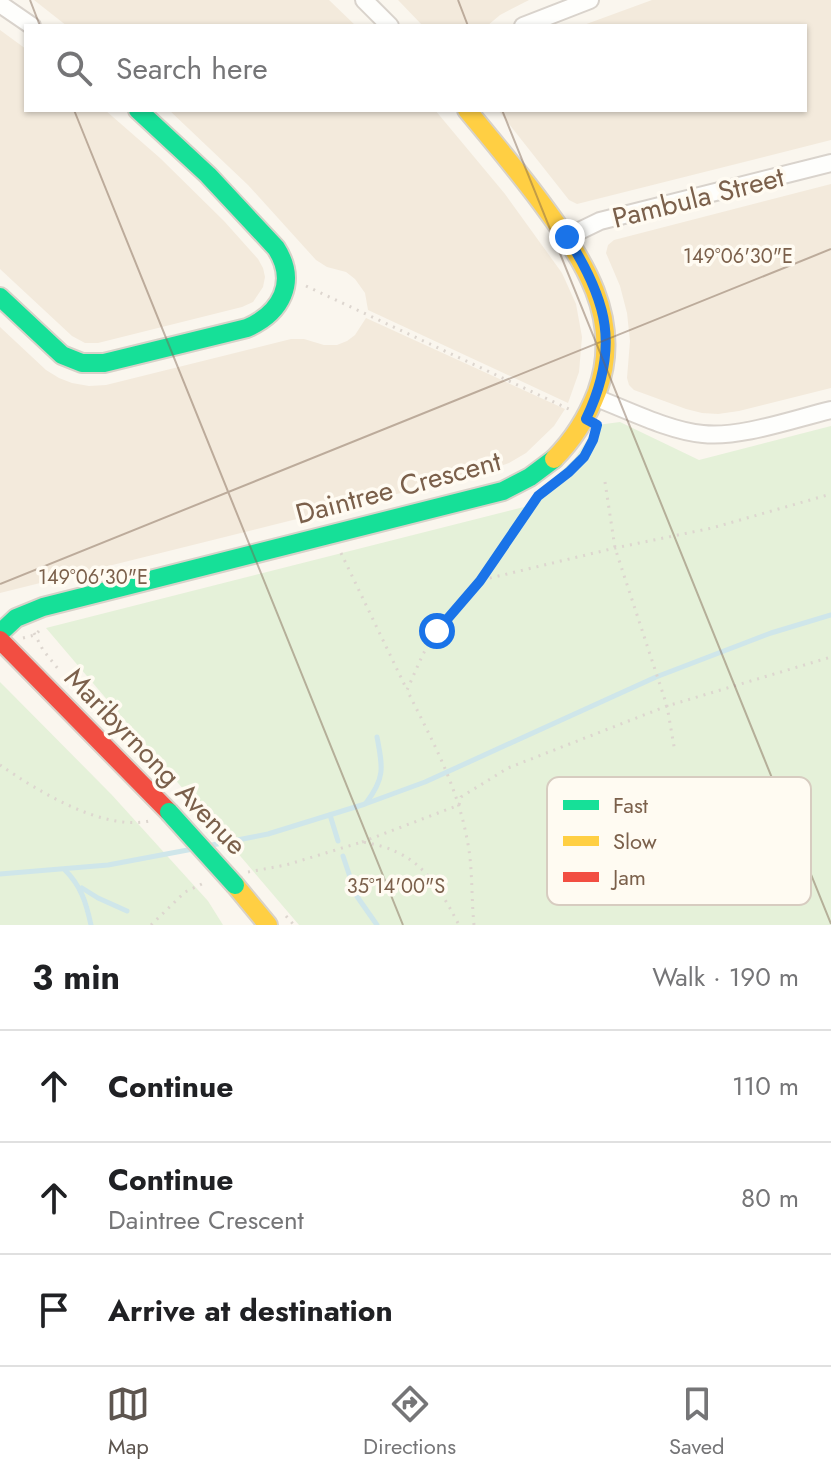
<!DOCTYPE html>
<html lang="en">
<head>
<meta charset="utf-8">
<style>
  :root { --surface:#fff; --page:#f6f6f6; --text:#202124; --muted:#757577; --line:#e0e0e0; --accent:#5d554f }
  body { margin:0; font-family:Jost,sans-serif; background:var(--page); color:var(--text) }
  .stop { position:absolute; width:24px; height:24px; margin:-18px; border:6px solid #1a73e8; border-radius:50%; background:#fff }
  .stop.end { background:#1a73e8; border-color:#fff; box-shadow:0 2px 8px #0008 }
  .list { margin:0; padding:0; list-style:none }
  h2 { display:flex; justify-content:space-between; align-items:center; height:104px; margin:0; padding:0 32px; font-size:34px }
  h2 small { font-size:26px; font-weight:400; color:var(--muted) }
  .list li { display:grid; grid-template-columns:52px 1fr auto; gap:24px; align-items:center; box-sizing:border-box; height:112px; padding:0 32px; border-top:2px solid var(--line) }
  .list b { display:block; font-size:30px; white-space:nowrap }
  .list p { margin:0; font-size:26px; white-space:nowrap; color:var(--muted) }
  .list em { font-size:26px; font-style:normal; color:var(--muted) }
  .icon { flex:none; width:44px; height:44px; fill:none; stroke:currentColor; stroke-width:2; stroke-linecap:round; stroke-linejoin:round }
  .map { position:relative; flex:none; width:831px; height:925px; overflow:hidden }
  .search { position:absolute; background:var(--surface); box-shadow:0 2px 6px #0004; left:24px; right:24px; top:24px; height:88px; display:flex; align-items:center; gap:20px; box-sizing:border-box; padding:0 28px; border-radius:0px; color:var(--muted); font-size:30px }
  .sheet { height:440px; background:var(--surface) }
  nav { display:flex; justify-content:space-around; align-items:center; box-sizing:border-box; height:112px; border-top:2px solid var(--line); background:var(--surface); font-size:22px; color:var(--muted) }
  nav a { display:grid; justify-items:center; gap:4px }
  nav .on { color:var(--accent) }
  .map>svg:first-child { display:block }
  .residential { fill:#f3eadc }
  .green { fill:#e5f1d9 }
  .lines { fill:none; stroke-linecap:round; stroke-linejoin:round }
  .stream { stroke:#cfe6ea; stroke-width:5 }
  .street-casing { stroke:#d9d3cc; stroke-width:20 }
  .fast-casing { stroke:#d8d2c9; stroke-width:22 }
  .slow-casing { stroke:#d8d2c9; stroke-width:22 }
  .jam-casing { stroke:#d8d2c9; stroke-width:22 }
  .path { stroke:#ddd6cf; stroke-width:3; stroke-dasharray:2 6; stroke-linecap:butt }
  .street { stroke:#fefefc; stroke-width:16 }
  .fast { stroke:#16e098; stroke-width:18 }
  .slow { stroke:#ffcf43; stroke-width:18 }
  .jam { stroke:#f24e42; stroke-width:18 }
  .fast-bridge-casing { stroke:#d8d2c9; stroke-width:22; stroke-linecap:butt }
  .fast-bridge { stroke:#16e098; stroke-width:18 }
  .route { stroke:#1a73e8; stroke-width:10 }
  .ticks { fill:none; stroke:#7b604b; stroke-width:2; stroke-opacity:0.45 }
  .labels { text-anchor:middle; stroke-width:7; stroke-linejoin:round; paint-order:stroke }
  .street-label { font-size:28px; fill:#7b604b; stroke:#fffbf2 }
  .key { fill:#fffbf2; stroke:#d7ccc0; stroke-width:2 }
  .key-label { font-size:22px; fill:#7b604b }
  .ticks-label { font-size:20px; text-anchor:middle; fill:#7b604b; stroke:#fffbf2; stroke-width:7; stroke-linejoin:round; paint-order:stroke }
</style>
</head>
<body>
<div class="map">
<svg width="831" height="925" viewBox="0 0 831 925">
  <rect width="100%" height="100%" fill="#faf6ee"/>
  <!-- residential -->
  <g class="residential">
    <polygon points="34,0 329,0 356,26 67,26"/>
    <polygon points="398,0 529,0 500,15 487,26 423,26"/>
    <polygon points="652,0 831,0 831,140 577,204 569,200 498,110 805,110 805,26 581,26"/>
    <polygon points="0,30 26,49 26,110 105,110 160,158 224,221 258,259 263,268 265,277 263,287 253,302 242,307 98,343 85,343 72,336 0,269"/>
    <polygon points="169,110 435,110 505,194 562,273 576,304 582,337 579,372 568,403 368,310 365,293 355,279 346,272 327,267 316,260 248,185"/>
    <polygon points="831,184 831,388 739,411 718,414 702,413 686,409 634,390 629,385 627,378 630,341 627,313 620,286 606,253 608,245 614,240"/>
    <polygon points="366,318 565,409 554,426 526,453 509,463 481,473 0,593 0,327 46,370 59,378 72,383 89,386 106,385 291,339 304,339 324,345 337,345 347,341 355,335"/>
  </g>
  <!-- green -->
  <g class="green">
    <polygon points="620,422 699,460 831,426 831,925 299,925 46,628 524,507 575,458 597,425"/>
    <polygon points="0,682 111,794 208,901 223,925 0,925"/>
  </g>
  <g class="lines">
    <!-- stream -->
    <g class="stream">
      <path d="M366,803C385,778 383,768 377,737"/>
      <polyline points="330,815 338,841"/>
      <polyline points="207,846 268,834 365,804 425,782 656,677 771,633 831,615"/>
      <polyline points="343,856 356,895 377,925"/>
      <path d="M65,870C81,886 86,902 91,925"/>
      <polyline points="0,874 108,865 193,849"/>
      <polyline points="82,888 98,898 127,911"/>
    </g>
    <!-- street casing -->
    <g class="street-casing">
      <g id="street">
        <polyline points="364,0 390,26"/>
        <polyline points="0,4 32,26"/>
        <polyline points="523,26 590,0"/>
        <polyline points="567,237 600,221 831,163"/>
        <path d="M596,398C628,410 669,431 703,434C741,438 793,419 831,410"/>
      </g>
    </g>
    <!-- fast casing -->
    <g class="fast-casing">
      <g id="fast">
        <path d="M0,297L62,355L82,363H104L247,328C281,313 298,282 276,248L208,175L138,110"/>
        <polyline points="0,633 16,618 43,607 503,491 530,477 554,459"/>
      </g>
    </g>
    <!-- slow casing -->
    <g class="slow-casing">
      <g id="slow">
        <path d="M467,110C492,140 517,170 540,201C583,259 624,318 597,392C587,418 574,439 554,459"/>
        <polyline points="235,885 268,925"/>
      </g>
    </g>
    <!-- jam casing -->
    <g class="jam-casing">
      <polyline id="jam" points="0,640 169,812"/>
    </g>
    <!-- path -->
    <g class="path">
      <polyline points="306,286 571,410"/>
      <polyline points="605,482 615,548 667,706 675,752"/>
      <polyline points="341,553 407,690"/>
      <polyline points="482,580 615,548 712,528 831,494"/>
      <polyline points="34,633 43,650 59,670"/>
      <polyline points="23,638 35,635 41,629"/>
      <path d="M0,765C38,791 102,831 149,821"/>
      <polyline points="362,842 459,805 461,797 508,768 667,706 831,657"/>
      <path d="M248,872L286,865L362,842C416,850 435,879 459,925"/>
      <polyline points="286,916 294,925"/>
      <polyline points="151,925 185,892 206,882"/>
      <path d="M474,925C471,896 473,867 467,839C457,785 431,738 407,690L423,654L437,631L480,581L540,495"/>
    </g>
    <!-- street -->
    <use href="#street" class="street"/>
    <!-- fast -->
    <use href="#fast" class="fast"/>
    <!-- slow -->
    <use href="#slow" class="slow"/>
    <!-- jam -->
    <use href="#jam" class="jam"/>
    <!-- fast-bridge casing -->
    <g class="fast-bridge-casing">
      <polyline id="fast-bridge" points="169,812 235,885"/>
    </g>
    <!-- fast-bridge -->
    <use href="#fast-bridge" class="fast-bridge"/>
  </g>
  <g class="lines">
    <!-- route -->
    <path class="route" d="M437,631L480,581L538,496L569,472L584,457L593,440L597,425L586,419C620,348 608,301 567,237"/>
  </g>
  <!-- ticks -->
  <path class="ticks" d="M30,0L40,26M458,0L468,26M74,110L403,925M502,110L831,924M0,584L831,249"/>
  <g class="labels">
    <!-- street labels -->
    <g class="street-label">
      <text transform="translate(698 197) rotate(-14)" y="10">Pambula Street</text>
      <text transform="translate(398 487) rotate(-15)" y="10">Daintree Crescent</text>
      <text transform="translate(156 761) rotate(46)" y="10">Maribyrnong Avenue</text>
    </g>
  </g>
  <!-- legend -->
  <rect x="547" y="777" width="264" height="128" rx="12" class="key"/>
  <rect x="563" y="800" width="36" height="10" fill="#16e098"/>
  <rect x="563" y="836" width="36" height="10" fill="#ffcf43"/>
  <rect x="563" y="872" width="36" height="10" fill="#f24e42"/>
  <g class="key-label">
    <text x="613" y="813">Fast</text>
    <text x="613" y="849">Slow</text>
    <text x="613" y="885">Jam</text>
  </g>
  <g class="ticks-label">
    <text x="738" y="263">149°06'30"E</text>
    <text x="93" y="584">149°06'30"E</text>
    <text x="396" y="893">35°14'00"S</text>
  </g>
</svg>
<div class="stop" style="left:437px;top:631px"></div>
<div class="stop end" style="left:567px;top:237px"></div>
<div class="search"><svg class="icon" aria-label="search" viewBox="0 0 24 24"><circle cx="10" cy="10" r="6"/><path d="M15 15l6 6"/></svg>Search here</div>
</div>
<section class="sheet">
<h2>3 min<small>Walk · 190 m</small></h2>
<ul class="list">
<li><svg class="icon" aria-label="ahead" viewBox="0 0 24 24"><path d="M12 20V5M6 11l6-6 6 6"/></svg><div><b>Continue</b></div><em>110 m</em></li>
<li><svg class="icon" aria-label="ahead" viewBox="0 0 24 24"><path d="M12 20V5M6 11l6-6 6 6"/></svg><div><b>Continue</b><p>Daintree Crescent</p></div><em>80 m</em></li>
<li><svg class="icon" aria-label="arrive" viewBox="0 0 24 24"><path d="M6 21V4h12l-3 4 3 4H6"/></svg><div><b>Arrive at destination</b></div></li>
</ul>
</section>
<nav>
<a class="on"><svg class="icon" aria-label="map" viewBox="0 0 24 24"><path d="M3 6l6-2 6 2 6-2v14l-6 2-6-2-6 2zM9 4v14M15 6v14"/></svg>Map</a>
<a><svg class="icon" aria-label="directions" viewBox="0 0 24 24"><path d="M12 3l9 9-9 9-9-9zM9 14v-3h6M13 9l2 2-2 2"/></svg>Directions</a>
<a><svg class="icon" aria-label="saved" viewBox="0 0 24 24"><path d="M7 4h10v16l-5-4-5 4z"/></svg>Saved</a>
</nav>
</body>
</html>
